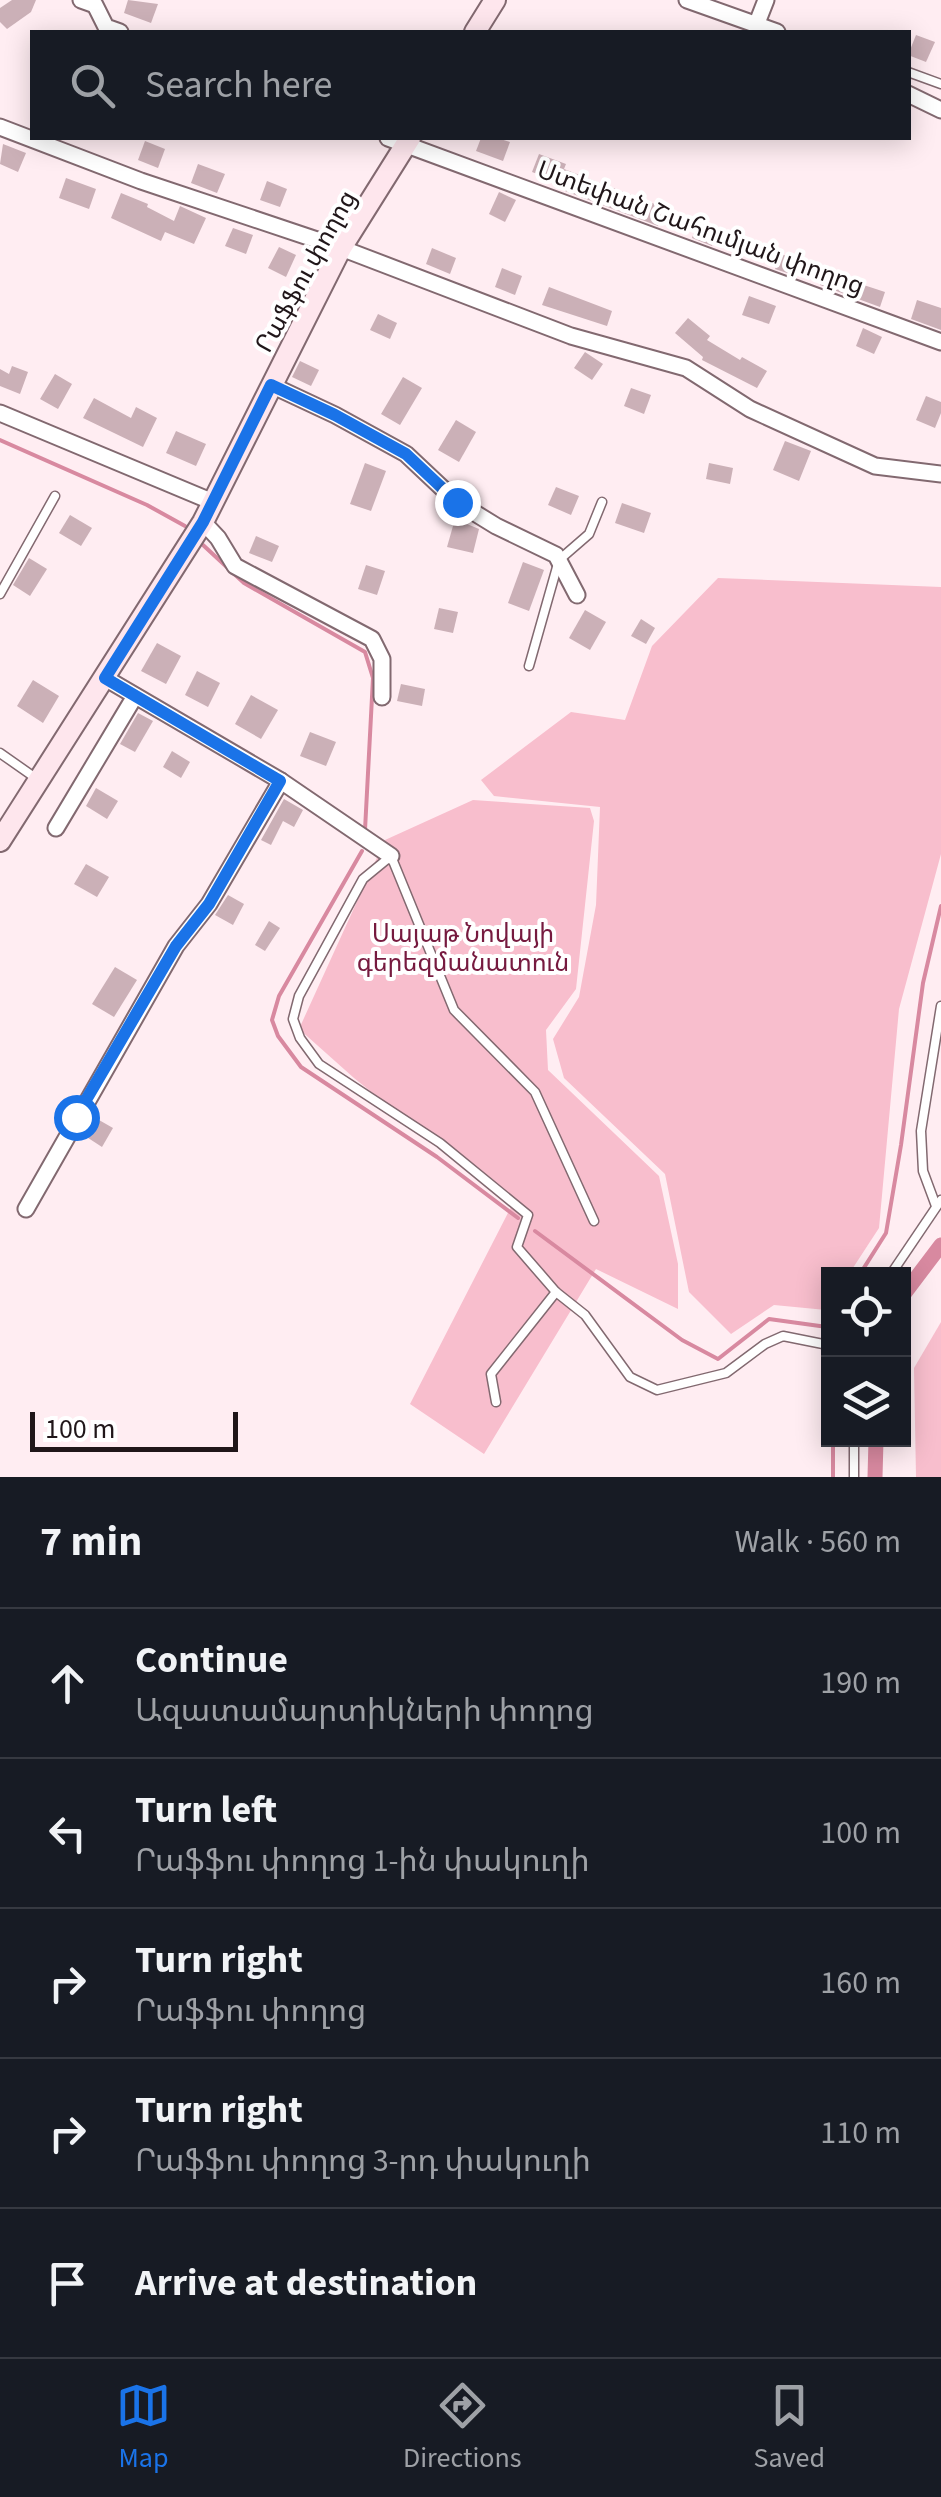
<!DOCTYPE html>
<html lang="en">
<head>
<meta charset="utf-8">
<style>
  :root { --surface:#171b24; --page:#20242c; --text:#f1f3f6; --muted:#9ea1a6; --line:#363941; --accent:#1a73e8 }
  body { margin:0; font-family:"Source Sans 3","Noto Sans Armenian",sans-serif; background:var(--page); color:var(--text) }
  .controls { position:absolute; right:30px; bottom:30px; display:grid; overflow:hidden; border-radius:0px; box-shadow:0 5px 25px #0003 }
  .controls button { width:90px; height:90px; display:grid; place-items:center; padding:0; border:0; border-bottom:2px solid var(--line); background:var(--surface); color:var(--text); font:50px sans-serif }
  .scale { position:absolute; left:30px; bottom:25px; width:208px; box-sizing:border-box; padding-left:10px; border:5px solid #201619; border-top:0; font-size:28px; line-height:35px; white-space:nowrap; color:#201619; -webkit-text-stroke:8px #fff; paint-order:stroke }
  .stop { position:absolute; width:30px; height:30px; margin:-22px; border:8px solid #1a73e8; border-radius:50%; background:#fff }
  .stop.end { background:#1a73e8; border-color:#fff; box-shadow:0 2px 10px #0008 }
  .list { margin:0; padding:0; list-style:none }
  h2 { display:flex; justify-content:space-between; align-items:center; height:130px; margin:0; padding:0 40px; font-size:42px }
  h2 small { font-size:32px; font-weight:400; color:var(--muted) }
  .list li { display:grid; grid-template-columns:65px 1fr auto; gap:30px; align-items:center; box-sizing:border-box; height:150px; padding:0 40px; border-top:2px solid var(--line) }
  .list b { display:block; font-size:38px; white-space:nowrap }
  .list p { margin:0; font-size:32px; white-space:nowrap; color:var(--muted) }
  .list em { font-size:32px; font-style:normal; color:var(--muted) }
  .icon { flex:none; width:55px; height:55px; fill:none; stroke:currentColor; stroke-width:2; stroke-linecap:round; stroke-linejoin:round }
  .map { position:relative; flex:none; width:941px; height:1477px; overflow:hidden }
  .search { position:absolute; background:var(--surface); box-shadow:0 5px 25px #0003; left:30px; right:30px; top:30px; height:110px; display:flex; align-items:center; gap:25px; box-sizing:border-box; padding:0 35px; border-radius:0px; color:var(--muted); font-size:38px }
  .sheet { height:880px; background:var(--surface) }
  nav { display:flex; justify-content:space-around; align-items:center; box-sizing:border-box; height:140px; border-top:2px solid var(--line); background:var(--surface); font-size:28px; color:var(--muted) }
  nav a { display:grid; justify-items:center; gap:5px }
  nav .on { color:var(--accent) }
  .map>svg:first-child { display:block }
  .green { fill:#f8becd }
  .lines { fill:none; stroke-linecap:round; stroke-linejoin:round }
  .stream { stroke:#d889a0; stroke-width:4 }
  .canal { stroke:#d889a0; stroke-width:15 }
  .building { fill:#cbb0b7 }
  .lane-casing { stroke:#826970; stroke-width:11 }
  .street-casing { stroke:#826970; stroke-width:19 }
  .secondary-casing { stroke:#826970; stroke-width:24 }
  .lane { stroke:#fff; stroke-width:8 }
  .street { stroke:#fff; stroke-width:15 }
  .secondary { stroke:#fee6ed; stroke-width:20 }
  .route { stroke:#1a73e8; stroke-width:12 }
  .labels { text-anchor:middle; stroke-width:8; stroke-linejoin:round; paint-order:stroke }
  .street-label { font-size:25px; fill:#201619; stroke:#fff }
  .park-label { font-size:25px; fill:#761a3f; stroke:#fff }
</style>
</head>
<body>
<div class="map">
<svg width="941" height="1477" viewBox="0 0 941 1477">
  <rect width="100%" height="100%" fill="#ffedf2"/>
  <!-- green -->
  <g class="green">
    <polygon points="718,578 941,587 941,854 899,1009 879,1228 849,1274 828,1274 826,1310 774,1305 731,1334 689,1292 665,1174 564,1078 553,1039 579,997 596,905 600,807 494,796 481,780 571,712 625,720 652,646"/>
    <polygon points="473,800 590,808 594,821 576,989 546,1030 548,1070 659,1176 678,1264 678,1309 596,1269 484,1454 410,1404 512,1205 354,1078 299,1029 385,840"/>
    <polygon points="941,1322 941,1477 916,1477 914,1368"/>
  </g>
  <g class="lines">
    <!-- stream -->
    <g class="stream">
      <polyline points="0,440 147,505 185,526"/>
      <polyline points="203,545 244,583 365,652 373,678 365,830"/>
      <polyline points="362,851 279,996 272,1020 278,1036 301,1067 437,1157 518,1218"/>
      <polyline points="535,1231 682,1340 718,1359 769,1319 827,1327 828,1325"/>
      <polyline points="860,1274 886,1233 901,1145 923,983 941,906"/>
      <polyline points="833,1477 833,1440"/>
    </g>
    <!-- canal -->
    <g class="canal">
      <polyline points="904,1294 941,1245"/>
      <polyline points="875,1477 876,1440"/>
    </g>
  </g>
  <!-- building -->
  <g class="building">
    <polygon points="12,0 36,0 31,12 7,29 0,22 0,8"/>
    <polygon points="128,0 158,4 151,23 124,13"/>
    <polygon points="916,35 935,42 926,62 908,55"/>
    <polygon points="481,138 497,138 510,142 503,161 476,151"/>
    <polygon points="145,141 165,149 158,168 138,160"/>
    <polygon points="3,144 26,153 18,172 0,164"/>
    <polygon points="539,154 566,164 564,169 665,208 658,226 565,191 567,185 532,172"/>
    <polygon points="198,164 225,174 217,193 191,183"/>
    <polygon points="66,178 96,189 89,209 59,198"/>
    <polygon points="267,181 287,189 280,207 260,200"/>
    <polygon points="499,192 516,200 505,222 489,214"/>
    <polygon points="121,193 148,204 147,207 174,221 180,206 206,218 194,244 165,232 161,241 111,218"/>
    <polygon points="699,220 719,228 712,246 692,238"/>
    <polygon points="233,228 253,235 246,254 225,246"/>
    <polygon points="279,247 296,255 286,277 268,268"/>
    <polygon points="432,248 456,258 450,274 426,264"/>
    <polygon points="781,254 801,261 796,276 775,269"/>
    <polygon points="502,268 522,276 515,295 495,287"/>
    <polygon points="824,272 885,292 880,307 820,285"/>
    <polygon points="549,287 612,311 607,326 542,305"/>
    <polygon points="749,296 776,306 769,324 742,315"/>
    <polygon points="917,300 941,308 941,330 911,319"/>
    <polygon points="378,314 397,323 390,339 370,330"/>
    <polygon points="688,318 710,336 707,340 740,360 742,357 767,371 757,388 702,360 703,357 675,333"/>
    <polygon points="863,328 882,337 874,354 856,346"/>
    <polygon points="585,352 603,364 592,380 574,368"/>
    <polygon points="300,361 319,370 311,386 292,377"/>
    <polygon points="12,366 28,372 20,394 0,386 0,369 9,374"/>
    <polygon points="55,374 72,384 58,409 40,399"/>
    <polygon points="403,377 422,388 400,425 381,414"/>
    <polygon points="631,388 651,395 644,414 624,406"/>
    <polygon points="926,396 941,402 941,413 935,428 916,420"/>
    <polygon points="94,398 131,418 136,407 157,418 143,447 83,418"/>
    <polygon points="456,420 476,432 459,462 438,450"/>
    <polygon points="176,431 206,444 196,466 166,453"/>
    <polygon points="785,441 811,451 799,481 773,470"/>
    <polygon points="365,463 386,471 371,511 350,504"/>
    <polygon points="709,463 733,468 730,484 706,479"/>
    <polygon points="556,487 579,496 571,515 548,505"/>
    <polygon points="622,503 651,513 644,533 615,523"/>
    <polygon points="70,515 92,528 81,546 59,533"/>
    <polygon points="455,519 479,529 473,553 447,547"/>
    <polygon points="256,536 279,546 272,562 249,553"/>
    <polygon points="29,558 47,569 30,596 13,585"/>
    <polygon points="523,562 544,570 529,611 508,603"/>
    <polygon points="366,565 385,571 377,595 358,589"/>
    <polygon points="439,608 458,612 453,633 434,629"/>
    <polygon points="585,610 606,622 590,650 569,638"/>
    <polygon points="641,619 655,628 646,644 631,636"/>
    <polygon points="157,643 181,656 166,684 141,671"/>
    <polygon points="197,671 220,683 208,707 185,695"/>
    <polygon points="33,680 59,696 43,723 17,706"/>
    <polygon points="401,684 425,689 422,706 397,701"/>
    <polygon points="251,695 278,710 261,739 235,724"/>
    <polygon points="138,713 153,721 135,752 120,744"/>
    <polygon points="310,732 336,742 326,766 300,756"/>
    <polygon points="172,751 190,762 181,778 163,767"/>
    <polygon points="96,788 118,801 107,819 86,806"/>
    <polygon points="284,799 303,810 294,827 283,821 271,845 261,840"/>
    <polygon points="86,864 109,877 97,897 74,884"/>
    <polygon points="228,895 244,904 233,925 215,915"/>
    <polygon points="269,921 280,928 265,951 255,945"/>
    <polygon points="115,967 137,980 114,1017 92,1004"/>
    <polygon points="92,1116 113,1128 102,1147 82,1134"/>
  </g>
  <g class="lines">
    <!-- lane casing -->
    <g class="lane-casing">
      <g id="lane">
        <polyline points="908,72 941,84"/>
        <polyline points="0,594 55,496"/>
        <polyline points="529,666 559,560 589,534 602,502"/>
        <polyline points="0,753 37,779"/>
        <polyline points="936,1206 923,1171 921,1131 941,1006"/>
        <polyline points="594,1221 535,1092 454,1010 391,856 363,879 299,996 293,1019 300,1038 319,1064 440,1143 528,1215 517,1247 556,1292 585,1315 630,1377 657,1390 726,1373 765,1344 783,1336 828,1345"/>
        <polyline points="891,1274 941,1200"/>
        <polyline points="496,1402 491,1374 556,1292"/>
        <polyline points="854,1477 854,1440"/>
      </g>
    </g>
    <!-- street casing -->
    <g class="street-casing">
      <g id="street">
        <polyline points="81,0 95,5 106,27 120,32"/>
        <polyline points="687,0 777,32"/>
        <polyline points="757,23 766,0"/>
        <polyline points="908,94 941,110"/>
        <polyline points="0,127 141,181 341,248 571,336 686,368 750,409 875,466 941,474"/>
        <polyline points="388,138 941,342"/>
        <polyline points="271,385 335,415 406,454 457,502 496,526 556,555 577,595"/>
        <polyline points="0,413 213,502"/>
        <polyline points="203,522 218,538 235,566 372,639 382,659 382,697"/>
        <polyline points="105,678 281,781 391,856"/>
        <polyline points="56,828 135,696"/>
        <polyline points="26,1209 176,946 209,904 281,781"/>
      </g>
    </g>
    <!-- secondary casing -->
    <g class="secondary-casing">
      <g id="secondary">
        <polyline points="475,32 495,0"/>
        <polyline points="0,841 203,522 341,248 410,138"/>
      </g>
    </g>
    <!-- lane -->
    <use href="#lane" class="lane"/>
    <!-- street -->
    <use href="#street" class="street"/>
    <!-- secondary -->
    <use href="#secondary" class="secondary"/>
  </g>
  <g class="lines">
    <!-- route -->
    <polyline class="route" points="76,1117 176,946 209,904 280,781 105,678 203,522 271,385 335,415 406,454 457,502"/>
  </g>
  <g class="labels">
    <!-- street labels -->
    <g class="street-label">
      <text transform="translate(701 227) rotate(20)" y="9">Ստեփան Շահումյան փողոց</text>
      <text transform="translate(305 271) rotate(-61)" y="9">Րաֆֆու փողոց</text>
    </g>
    <!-- park labels -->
    <g class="park-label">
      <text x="463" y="942">Սայաթ Նովայի<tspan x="463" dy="29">գերեզմանատուն</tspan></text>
    </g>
  </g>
</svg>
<div class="controls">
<button><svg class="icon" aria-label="locate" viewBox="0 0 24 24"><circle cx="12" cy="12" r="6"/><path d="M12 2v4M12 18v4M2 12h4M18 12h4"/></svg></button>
<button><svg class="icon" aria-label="layers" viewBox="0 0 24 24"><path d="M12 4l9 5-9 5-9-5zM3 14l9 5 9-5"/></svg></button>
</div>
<div class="scale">100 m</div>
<div class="stop" style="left:76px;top:1117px"></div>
<div class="stop end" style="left:457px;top:502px"></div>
<div class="search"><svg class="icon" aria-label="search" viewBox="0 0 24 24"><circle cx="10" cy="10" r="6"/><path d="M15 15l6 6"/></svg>Search here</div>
</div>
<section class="sheet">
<h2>7 min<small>Walk · 560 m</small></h2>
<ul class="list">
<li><svg class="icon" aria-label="ahead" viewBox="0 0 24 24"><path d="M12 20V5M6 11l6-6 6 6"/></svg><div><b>Continue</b><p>Ազատամարտիկների փողոց</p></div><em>190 m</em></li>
<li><svg class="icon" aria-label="left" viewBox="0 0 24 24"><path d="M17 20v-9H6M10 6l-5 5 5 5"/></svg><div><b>Turn left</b><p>Րաֆֆու փողոց 1-ին փակուղի</p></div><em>100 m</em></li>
<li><svg class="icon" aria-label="right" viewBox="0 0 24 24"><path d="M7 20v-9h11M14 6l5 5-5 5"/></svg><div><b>Turn right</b><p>Րաֆֆու փողոց</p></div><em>160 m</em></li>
<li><svg class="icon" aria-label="right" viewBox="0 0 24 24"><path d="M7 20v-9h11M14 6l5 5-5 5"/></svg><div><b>Turn right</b><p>Րաֆֆու փողոց 3-րդ փակուղի</p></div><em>110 m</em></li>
<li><svg class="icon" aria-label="arrive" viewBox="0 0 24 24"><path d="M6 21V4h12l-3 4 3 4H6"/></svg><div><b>Arrive at destination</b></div></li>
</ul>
</section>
<nav>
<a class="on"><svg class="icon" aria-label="map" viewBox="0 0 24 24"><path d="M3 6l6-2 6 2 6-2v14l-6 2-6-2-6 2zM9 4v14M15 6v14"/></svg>Map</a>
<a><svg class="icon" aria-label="directions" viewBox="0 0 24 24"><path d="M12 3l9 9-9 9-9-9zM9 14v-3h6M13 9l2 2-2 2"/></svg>Directions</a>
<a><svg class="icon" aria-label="saved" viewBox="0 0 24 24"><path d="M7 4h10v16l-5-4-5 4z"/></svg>Saved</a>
</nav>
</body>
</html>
